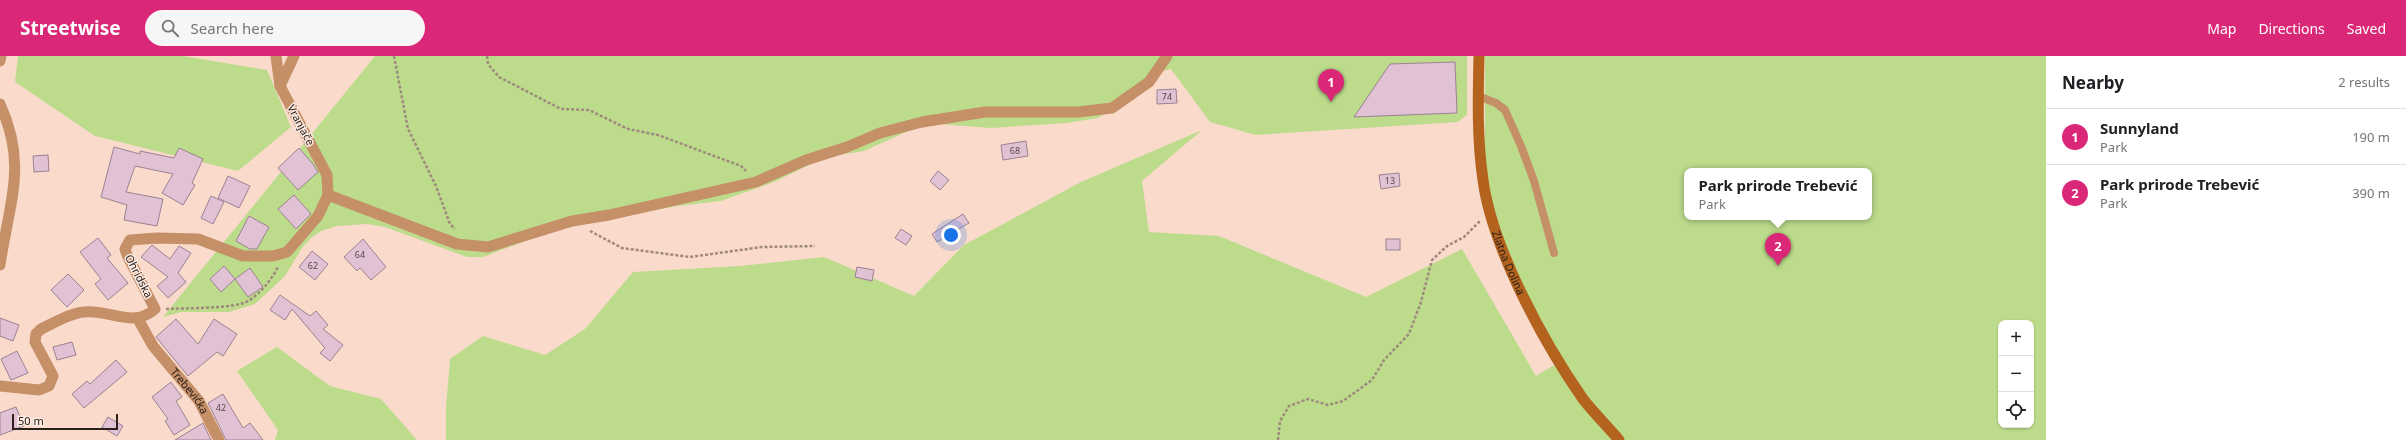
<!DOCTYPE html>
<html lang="en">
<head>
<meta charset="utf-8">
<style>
  :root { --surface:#fff; --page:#f6f6f6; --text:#202124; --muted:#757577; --line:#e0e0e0; --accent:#db2777 }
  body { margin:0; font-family:"Noto Sans",sans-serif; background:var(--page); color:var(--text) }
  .controls { position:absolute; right:12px; bottom:12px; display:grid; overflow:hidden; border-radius:8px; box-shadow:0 1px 3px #0004 }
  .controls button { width:36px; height:36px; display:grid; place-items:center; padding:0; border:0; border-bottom:1px solid var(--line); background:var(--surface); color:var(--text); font:20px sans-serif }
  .scale { position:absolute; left:12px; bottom:10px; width:106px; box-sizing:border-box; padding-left:4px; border:2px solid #2c211b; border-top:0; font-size:11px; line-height:14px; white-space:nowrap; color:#2c211b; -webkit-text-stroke:3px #fdeae1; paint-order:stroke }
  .you { position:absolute; left:951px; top:179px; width:14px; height:14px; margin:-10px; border:3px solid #fff; border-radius:50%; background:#1a73e8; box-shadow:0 0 0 6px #1a73e833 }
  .badge { display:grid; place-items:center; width:26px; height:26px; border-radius:50%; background:var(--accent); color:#fff; font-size:13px; font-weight:700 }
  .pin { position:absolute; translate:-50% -33px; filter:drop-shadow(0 1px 2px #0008) }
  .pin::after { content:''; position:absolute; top:21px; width:14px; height:12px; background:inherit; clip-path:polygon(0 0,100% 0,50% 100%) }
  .popup { position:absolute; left:1684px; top:112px; width:188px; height:52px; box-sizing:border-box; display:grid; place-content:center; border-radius:8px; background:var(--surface); filter:drop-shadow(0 1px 3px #0005); font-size:13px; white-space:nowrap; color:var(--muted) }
  .popup b { font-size:15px; color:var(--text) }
  .popup::after { content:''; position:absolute; left:50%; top:100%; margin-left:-8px; border:8px solid transparent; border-top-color:var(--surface) }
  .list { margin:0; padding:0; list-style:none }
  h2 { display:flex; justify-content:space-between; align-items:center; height:52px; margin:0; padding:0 16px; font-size:17px }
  h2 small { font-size:13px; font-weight:400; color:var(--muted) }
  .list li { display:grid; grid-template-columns:26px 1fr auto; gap:12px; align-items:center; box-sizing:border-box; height:56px; padding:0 16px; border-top:1px solid var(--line) }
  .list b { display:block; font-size:15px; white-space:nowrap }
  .list p { margin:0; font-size:13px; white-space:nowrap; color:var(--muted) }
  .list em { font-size:13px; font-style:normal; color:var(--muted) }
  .icon { flex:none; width:22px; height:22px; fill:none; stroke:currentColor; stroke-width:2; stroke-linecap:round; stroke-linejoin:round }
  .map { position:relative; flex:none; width:2046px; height:384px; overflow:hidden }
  header { display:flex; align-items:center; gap:24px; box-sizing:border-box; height:56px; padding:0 20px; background:var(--accent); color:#fff }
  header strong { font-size:19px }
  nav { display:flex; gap:22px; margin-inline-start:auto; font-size:14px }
  .search { width:280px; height:36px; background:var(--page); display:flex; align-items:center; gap:10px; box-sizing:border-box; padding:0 14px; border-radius:22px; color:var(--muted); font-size:15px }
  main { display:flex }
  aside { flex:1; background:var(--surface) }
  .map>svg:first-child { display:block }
  .green { fill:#bcdc8c; fill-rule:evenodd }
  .building { fill:#e0c2d4; stroke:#9c8192 }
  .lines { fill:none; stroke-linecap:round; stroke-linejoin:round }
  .path { stroke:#9f897e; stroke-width:2.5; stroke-dasharray:3 2; stroke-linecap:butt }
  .service { stroke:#c58f68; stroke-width:8 }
  .minor { stroke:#c58f68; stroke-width:11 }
  .secondary { stroke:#b3631e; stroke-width:11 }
  .labels { text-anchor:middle; stroke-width:3; stroke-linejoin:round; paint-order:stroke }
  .number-label { font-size:9px; fill:#594949 }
  .street-label { font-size:11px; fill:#2c211b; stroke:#fdeae1 }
</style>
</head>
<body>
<header>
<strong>Streetwise</strong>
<div class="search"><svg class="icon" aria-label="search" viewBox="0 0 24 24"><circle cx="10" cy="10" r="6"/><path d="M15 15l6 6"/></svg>Search here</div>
<nav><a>Map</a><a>Directions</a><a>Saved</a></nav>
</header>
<main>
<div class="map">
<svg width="2046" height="384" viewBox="0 0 2046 384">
  <rect width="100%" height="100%" fill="#f9dacb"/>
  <!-- green -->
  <g class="green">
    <polygon points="18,0 183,0 267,14 291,71 238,115 95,80 15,26"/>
    <polygon points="375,0 1467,0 1467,59 1458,66 1256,79 1210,66 1171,13 1158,16 1113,53 1098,62 1067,67 991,72 926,67 864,95 826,101 774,126 721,145 678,150 589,166 552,175 483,201 467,201 385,171 367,168 337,170 321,175 311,182 302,192 285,220 255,248 229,256 181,256 163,261"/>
    <path d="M1485,0H2046V384H446V352L450,303L483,280L545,299L585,273L633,216L740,210L824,201L914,240L964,189L1081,126L1202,74L1142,125L1149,176L1219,180L1366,241L1462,193L1536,320L1559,306L1518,232L1485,122ZM1687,115H1869V161H1687ZM2001,267H2031V369H2001Z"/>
    <polygon points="277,291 330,330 381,343 417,384 275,384 278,374 237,315"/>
  </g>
  <!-- building -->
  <g class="building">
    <polygon points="1455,6 1457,57 1354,61 1390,8"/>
    <polygon points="1176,33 1177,47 1157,48 1157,34"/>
    <polygon points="1026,85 1028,100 1003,104 1001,89"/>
    <polygon points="114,91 140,98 140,95 174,102 179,92 203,103 192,127 195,129 183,149 162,137 173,118 135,110 126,136 163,143 157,170 124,164 127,149 101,141"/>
    <polygon points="299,92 313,108 318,116 298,134 278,112"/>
    <polygon points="48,99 49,115 34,116 33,100"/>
    <polygon points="938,115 949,124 940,134 930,125"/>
    <polygon points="1399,117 1400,130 1381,133 1379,119"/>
    <polygon points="228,120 250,130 239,152 218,142"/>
    <polygon points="294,139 311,158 296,173 278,153"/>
    <polygon points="211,140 224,146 213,168 201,162"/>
    <polygon points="963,158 969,167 937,186 932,178"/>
    <polygon points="249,160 269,171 257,193 250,193 236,185"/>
    <polygon points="901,173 912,180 906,189 895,182"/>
    <polygon points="98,182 111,199 107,202 128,227 108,244 95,228 101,223 80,196"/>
    <polygon points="363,183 386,211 371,224 360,212 357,215 344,201"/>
    <rect x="1386" y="183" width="14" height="11"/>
    <polygon points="152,189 170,203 179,190 191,197 178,217 186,226 168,242 157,230 168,221 141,201"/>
    <polygon points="312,195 328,208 315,224 299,211"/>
    <polygon points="224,210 235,223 221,236 210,223"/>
    <polygon points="857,211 874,214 872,225 855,221"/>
    <polygon points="250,212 263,231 248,241 235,223"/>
    <polygon points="68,218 84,234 67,251 51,234"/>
    <polygon points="280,239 310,260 316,255 328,269 323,273 343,289 330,305 320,297 325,292 292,253 285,264 270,254"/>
    <polygon points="0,262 19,269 13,285 0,280"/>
    <polygon points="176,263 198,288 214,263 237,278 223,300 217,296 188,320 156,281"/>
    <polygon points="72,286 76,299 57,304 53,291"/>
    <polygon points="17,295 28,317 11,324 1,303"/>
    <polygon points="116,304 127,316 84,352 72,338 87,325 90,328"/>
    <polygon points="171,326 182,341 176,345 190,369 174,379 165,365 168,363 152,341"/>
    <polygon points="223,338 243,372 250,367 263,384 226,384 208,347"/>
    <polygon points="16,351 24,370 0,379 0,357"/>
    <polygon points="108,361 123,370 117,380 102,371"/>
    <polygon points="203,367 211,384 175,384"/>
  </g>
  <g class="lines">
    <!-- path -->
    <g class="path">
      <polyline points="394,0 408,73 436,130 450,168 455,173"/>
      <polyline points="487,0 488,8 499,21 561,53 589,54 628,73 658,79 741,110 746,115"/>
      <polyline points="590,175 622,192 690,201 762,191 815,190"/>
      <path d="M166,253C182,252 236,253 248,245C261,237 271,224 278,211"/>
      <polyline points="1278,384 1280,365 1289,350 1308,343 1328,349 1343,345 1372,324 1384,304 1409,278 1421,246 1432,204 1447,190 1464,181 1481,164"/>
    </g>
    <!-- service -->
    <polyline class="service" points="1478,40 1496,47 1505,54 1521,90 1534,125 1554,197"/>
    <!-- minor -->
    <g class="minor">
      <polyline points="276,0 280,30"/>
      <polyline points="0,5 1,0"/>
      <path d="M0,48C28,110 9,146 0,209"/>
      <polyline points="328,139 457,188 488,191 572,165 609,159 756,126 806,104 847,91 880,77 922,66 985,56 1078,56 1112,52 1149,26 1167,0"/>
      <path id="s1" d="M138,263L153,290L199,345L219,384"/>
      <path d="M0,330L39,334L49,330L53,320L35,286L36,278L41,273C54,267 70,257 84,256C110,253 133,273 155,253L127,199L125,193L130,184L157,182L198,183L243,200H273L287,196L318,160L328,139L327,119L280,30L294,0"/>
    </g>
    <!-- secondary -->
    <path class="secondary" id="s2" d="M1479,0C1478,41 1477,84 1483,124C1492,192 1544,287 1583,343C1594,357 1608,371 1619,384"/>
  </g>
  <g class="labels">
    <!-- number labels -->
    <g class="number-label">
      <text x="1167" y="44">74</text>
      <text x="1015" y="98">68</text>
      <text x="1390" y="128">13</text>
      <text x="360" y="202">64</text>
      <text x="313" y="213">62</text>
      <text x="221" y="355">42</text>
    </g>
    <!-- street labels -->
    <g class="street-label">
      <text transform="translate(301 69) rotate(62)" y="4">Vranjače</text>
      <text dy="4" stroke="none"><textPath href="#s2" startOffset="211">Zlatna Dolina</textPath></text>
      <text transform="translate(139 220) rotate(63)" y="4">Ohridska</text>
      <text dy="4" stroke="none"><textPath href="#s1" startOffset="89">Trebevićka</textPath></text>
    </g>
  </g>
</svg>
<div class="controls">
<button>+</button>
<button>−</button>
<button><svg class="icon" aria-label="locate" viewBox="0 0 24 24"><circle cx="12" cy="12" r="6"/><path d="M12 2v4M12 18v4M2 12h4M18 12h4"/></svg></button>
</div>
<div class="scale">50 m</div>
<div class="you"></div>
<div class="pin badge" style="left:1331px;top:46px">1</div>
<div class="pin badge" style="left:1778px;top:210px">2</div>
<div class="popup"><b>Park prirode Trebević</b>Park</div>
</div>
<aside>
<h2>Nearby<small>2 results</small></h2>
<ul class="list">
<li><span class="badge">1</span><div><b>Sunnyland</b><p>Park</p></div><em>190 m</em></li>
<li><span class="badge">2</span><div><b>Park prirode Trebević</b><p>Park</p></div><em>390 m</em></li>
</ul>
</aside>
</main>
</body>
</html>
